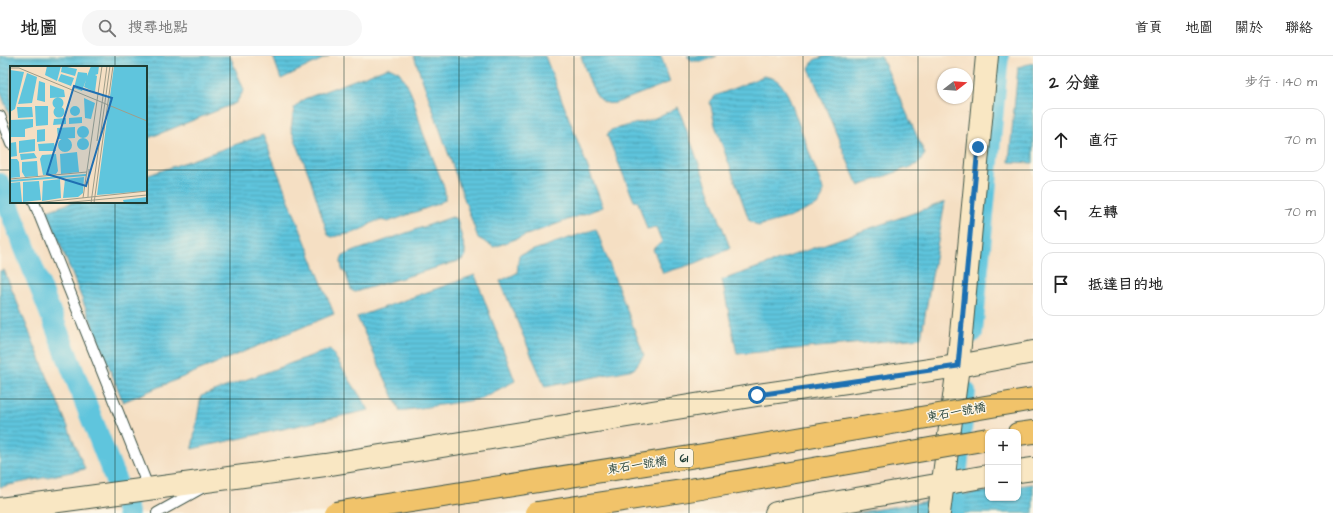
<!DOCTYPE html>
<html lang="zh-TW">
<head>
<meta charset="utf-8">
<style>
  :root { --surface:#fff; --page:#f6f6f6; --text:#222; --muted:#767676; --line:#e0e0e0 }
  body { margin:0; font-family:"Architects Daughter","LXGW WenKai TC",sans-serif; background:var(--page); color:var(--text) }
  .controls { position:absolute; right:12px; bottom:12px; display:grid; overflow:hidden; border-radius:8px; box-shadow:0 1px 3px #0004 }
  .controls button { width:36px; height:36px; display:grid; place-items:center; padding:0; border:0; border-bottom:1px solid var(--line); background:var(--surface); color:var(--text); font:20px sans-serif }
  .compass { position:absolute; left:937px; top:12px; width:36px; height:36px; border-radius:50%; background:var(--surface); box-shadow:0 1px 3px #0004; rotate:73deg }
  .stop { position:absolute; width:12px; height:12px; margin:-9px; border:3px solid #1f6fb2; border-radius:50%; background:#fff }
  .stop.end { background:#1f6fb2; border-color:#fff; box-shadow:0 1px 4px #0008 }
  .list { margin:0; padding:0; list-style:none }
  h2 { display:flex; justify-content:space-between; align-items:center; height:52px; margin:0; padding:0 16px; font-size:17px }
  h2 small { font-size:13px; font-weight:400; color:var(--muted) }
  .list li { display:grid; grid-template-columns:26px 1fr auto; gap:12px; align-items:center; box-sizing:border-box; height:64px; margin:0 8px 8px; padding:0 8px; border:1px solid var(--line); border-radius:12px }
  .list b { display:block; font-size:15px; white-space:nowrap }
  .list em { font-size:13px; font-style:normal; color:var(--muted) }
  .icon { flex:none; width:22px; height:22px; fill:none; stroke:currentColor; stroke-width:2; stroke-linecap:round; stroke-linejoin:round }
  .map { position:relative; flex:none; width:1033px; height:457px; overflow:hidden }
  header { display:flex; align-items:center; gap:24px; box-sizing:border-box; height:56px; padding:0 20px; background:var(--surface); border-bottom:1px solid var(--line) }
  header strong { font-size:19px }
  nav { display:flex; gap:22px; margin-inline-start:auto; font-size:14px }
  .search { width:280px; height:36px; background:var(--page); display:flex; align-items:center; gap:10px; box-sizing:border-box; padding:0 14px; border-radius:22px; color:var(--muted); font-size:15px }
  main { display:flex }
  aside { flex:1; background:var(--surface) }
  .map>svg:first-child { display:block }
  .water { fill:url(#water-rules); stroke:#3f8188 }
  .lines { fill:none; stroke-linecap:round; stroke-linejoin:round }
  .canal { stroke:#5fc5dd; stroke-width:22 }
  .lane-casing { stroke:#3f5549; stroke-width:12 }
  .secondary-casing { stroke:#3f5549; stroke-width:24 }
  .highway-casing { stroke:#3f5549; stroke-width:24 }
  .lane { stroke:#fff; stroke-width:10 }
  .secondary { stroke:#f9e7c3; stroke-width:22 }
  .highway { stroke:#f1c36a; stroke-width:22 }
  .highway-bridge-casing { stroke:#3f5549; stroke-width:24; stroke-linecap:butt }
  .highway-bridge { stroke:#f1c36a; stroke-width:22 }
  .route { stroke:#1f6fb2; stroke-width:5 }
  .grid { fill:none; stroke:#1f3d34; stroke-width:1; stroke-opacity:0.55 }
  .labels { text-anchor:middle; stroke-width:3; stroke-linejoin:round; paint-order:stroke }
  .shield { fill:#fcf5e5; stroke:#617469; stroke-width:1 }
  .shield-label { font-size:11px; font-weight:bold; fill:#1f3d34 }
  .street-label { font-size:12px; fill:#1f3d34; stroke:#fcf5e5 }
  .inset-river { fill:none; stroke:#5fc5dd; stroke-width:2 }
  .inset-road { fill:none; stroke:#9f9e8a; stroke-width:1 }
  .view { fill:#1f6fb2; fill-opacity:0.15; stroke:#1f6fb2; stroke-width:2 }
  .inset-edge { fill:none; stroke:#1f3d34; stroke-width:2 }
</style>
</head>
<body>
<header>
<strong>地圖</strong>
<div class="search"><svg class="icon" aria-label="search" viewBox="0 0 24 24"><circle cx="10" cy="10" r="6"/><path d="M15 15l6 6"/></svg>搜尋地點</div>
<nav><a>首頁</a><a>地圖</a><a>關於</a><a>聯絡</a></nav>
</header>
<main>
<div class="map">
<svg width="1033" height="457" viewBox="0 0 1033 457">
  <defs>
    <pattern id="water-rules" width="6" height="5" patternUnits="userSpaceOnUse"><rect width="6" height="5" fill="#5fc5dd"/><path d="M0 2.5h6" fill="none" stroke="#4ea1b4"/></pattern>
  </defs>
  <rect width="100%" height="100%" fill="#fcf5e5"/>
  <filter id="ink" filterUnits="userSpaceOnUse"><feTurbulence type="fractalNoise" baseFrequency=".025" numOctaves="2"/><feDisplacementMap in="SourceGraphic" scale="8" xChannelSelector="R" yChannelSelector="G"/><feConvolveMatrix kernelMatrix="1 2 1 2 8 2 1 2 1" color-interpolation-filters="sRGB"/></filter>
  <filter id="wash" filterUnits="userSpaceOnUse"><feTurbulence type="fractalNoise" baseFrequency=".012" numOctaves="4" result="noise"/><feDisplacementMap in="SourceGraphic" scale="16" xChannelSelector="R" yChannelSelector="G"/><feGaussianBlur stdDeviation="0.9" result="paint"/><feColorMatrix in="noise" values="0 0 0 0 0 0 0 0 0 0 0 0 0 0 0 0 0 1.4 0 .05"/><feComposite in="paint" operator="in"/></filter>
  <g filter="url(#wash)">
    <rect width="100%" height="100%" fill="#f5dfc3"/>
    <!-- water -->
    <g class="water">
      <polygon points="0,0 230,0 244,34 236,47 146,83 146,11 11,11 11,63 0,35"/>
      <polygon points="273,0 329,0 281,23"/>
      <polygon points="414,0 545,0 603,151 494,191 478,182"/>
      <path d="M581,0H661L670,26L616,47C614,47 609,48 607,47C593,44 585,12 581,0Z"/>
      <polygon points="687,0 717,0 704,5 692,5"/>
      <polygon points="825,0 881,0 925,98 918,108 859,130 856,125 809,12 814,4"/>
      <polygon points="1033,7 1033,107 1009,106 1018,11"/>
      <path d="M389,11L399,16L407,28L413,42L422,74L444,131L445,136V144L435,149L388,166C375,161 371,169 361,174C352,178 341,179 332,181L328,179L309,119L291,73L294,52L304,43Z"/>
      <path d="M764,20C779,23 780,26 788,39L823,133V139L819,148L791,161L758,170L749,164L715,69L710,46L715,40Z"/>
      <polygon points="678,51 730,192 696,207 663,217 653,193 662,186 656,171 647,173 638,146 634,145 607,79 611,74 653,63"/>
      <polygon points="263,79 334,258 123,346 47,155 73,146 146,146 146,120"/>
      <polygon points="945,146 921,282 737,298 722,224"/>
      <polygon points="452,161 457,163 465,194 465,201 462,204 355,236 351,234 346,218 342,213 341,206 342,201 349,197"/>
      <polygon points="596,173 644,299 634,313 545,331 500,225 517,217 519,199"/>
      <polygon points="4,214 85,413 0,431 0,215"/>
      <polygon points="475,219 515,325 480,343 400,355 357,261"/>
      <polygon points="330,293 369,354 192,393 201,340"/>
      <polygon points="1033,428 1033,457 856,457 988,435 988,442 1018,442 1018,430"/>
    </g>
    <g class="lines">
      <!-- canal -->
      <g class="canal">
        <polyline points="0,128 116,425"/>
        <polyline points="972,276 998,0"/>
        <polyline points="957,413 965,336"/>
        <polyline points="125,448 128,456"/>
        <polyline points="953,457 955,437"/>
      </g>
    </g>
  </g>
  <g filter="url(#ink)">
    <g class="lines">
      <!-- lane casing -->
      <g class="lane-casing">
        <g id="lane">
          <polyline points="0,60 11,88"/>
          <polyline points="34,146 149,433"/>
          <polyline points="157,457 202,432"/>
        </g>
      </g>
      <!-- secondary casing -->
      <g class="secondary-casing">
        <g id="secondary">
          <polyline points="1018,415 1033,413"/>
          <polyline points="0,453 325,409 757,339 958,310 1033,296"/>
          <polyline points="776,457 988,420"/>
          <polyline points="939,457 958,310 987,0"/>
        </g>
      </g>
      <!-- highway casing -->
      <g class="highway-casing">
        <polyline id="highway" points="1018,378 1033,376"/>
      </g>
      <!-- lane -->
      <use href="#lane" class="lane"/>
      <!-- secondary -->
      <use href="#secondary" class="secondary"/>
      <!-- highway -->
      <use href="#highway" class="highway"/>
      <!-- highway-bridge casing -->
      <g class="highway-bridge-casing">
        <g id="highway-bridge">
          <polyline points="335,457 703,399 1033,343"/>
          <polyline points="537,457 708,431 988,383"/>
        </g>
      </g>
      <!-- highway-bridge -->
      <use href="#highway-bridge" class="highway-bridge"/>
    </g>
  </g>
  <g class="lines" filter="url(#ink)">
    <!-- route -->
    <polyline class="route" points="757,339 958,310 978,91"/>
  </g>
  <!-- grid -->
  <path class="grid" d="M115,0V11M230,0V457M344,0V457M459,0V457M574,0V457M689,0V457M803,0V457M918,0V457M0,114H11M146,114H1033M115,146V457M0,228H1033M0,343H1033"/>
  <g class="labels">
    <!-- shield labels -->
    <rect class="shield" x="675" y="393" width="18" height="18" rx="3"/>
    <g class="shield-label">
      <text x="684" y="406">61</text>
    </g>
    <!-- street labels -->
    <g class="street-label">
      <text transform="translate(956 356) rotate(-10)" y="4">東石一號橋</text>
      <text transform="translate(637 409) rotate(-9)" y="4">東石一號橋</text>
    </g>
  </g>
  <!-- overview -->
  <g transform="translate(10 10)">
    <rect width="137" height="137" fill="#f5dfc3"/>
    <path d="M37,0H51L47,15L35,9ZM52,0L67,3L65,10L51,6ZM81,0H89L88,8L85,9L87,10L85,26L74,21L76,14L72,25L64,22L68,6L77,7V10ZM104,0H137V125L87,129ZM0,4L14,6L5,43L0,46ZM17,7L27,11L22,37L8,38ZM51,8L64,12L61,20L48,15ZM29,15L35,17V36L27,34ZM40,19L54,24L55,31L40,32ZM42.5 37a5.5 5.5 0 1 1 11 0a5.5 5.5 0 1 1-11 0ZM74,32L85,37L81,53L75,52ZM60 45a5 5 0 1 1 10 0a5 5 0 1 1-10 0ZM25,40H38V59L26,60ZM43.5 46a5.5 5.5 0 1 1 11 0a5.5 5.5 0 1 1-11 0ZM7,41H22L23,51L8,52ZM72,51V57L59,58V52ZM56,52V58L43,59L44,53ZM23,53V61L15,63V71H1L0,54ZM67 66a6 6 0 1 1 12 0a6 6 0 1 1-12 0ZM65,61V72L48,73L47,62ZM35,63V75L27,76V64ZM67 78a6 6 0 1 1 12 0a6 6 0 1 1-12 0ZM48 79a7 7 0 1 1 14 0a7 7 0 1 1-14 0ZM25,73V85L9,87V75ZM6,76L7,90L0,91V77ZM44,77L46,85H29L28,78ZM67,86L69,106L51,108L50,88ZM24,87L27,92L11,94L10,88ZM46,88L48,105L46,108L33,109L30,93L32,89ZM0,93H7L9,96L10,111L0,112ZM27,95L28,110L15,111L12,106V96ZM74,111L73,127L68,131L53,132L55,113ZM50,113L51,132L32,135L33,115ZM29,115L31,134L13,136V116ZM10,116L12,136L0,137V117ZM137,131V136L114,137L113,134Z" fill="#5fc5dd"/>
    <path class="inset-river" d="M0,115L76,109"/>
    <path class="inset-road" d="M0,2H9L137,55M87,75L97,0M0,113L77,106M78,131L79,103M73,132L92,0M25,137L137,125M52,137L137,129M81,137L100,0M84,137L103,0"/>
    <path class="view" d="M64,20L102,32L76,120L37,108Z"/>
    <rect width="137" height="137" class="inset-edge"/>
  </g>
</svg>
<div class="controls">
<button>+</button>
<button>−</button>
</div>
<svg class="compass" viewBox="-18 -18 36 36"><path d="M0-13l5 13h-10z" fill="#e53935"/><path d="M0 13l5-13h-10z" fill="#767676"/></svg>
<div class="stop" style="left:757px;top:339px"></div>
<div class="stop end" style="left:978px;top:91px"></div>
</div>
<aside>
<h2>2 分鐘<small>步行 · 140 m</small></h2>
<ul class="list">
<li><svg class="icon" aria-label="ahead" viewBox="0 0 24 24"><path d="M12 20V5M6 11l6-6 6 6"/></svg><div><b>直行</b></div><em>70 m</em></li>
<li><svg class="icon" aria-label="left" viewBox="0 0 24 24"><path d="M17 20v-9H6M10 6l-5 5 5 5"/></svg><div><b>左轉</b></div><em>70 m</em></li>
<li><svg class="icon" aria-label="arrive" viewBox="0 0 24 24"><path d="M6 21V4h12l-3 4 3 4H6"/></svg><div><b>抵達目的地</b></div></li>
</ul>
</aside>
</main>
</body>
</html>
